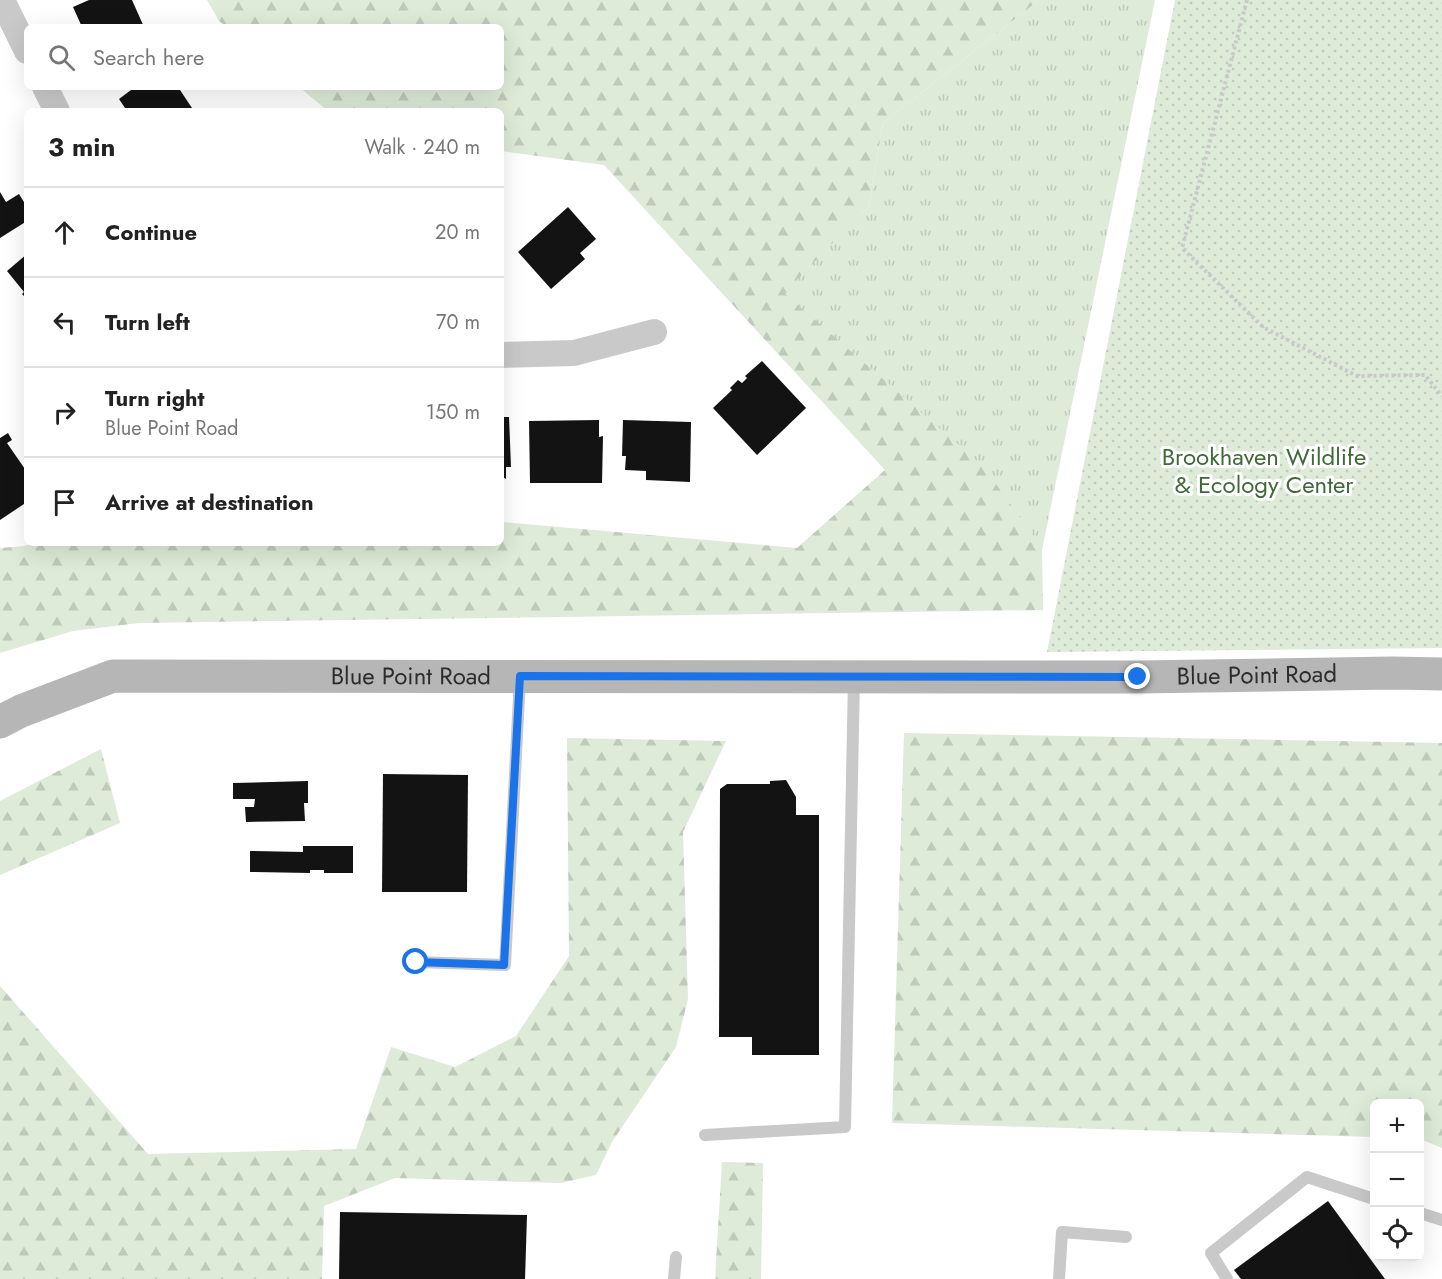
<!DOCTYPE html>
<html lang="en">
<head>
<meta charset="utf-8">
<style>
  :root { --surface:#fff; --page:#f6f6f6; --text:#222; --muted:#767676; --line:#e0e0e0 }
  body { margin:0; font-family:Jost,sans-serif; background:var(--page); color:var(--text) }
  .controls { position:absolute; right:18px; bottom:18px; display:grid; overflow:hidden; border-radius:9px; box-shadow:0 6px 24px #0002 }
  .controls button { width:54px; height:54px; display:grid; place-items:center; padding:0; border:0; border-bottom:2px solid var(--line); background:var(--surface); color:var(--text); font:30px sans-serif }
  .stop { position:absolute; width:18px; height:18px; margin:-14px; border:4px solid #1a73e8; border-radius:50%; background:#fff }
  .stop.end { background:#1a73e8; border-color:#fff; box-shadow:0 2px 6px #0008 }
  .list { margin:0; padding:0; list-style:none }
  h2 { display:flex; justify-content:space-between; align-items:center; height:78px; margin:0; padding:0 24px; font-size:26px }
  h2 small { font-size:20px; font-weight:400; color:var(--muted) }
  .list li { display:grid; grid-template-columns:39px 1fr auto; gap:18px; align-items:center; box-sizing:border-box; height:90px; padding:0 24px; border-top:2px solid var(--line) }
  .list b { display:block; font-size:22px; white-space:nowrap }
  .list p { margin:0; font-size:20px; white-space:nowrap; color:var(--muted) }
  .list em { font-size:20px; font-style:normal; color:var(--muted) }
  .icon { flex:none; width:33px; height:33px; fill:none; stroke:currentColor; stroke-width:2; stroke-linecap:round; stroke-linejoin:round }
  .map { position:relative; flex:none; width:1442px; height:1279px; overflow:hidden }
  .search { position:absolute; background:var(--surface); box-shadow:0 6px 24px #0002; left:24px; top:24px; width:480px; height:66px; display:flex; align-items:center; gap:15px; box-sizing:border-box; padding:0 21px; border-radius:9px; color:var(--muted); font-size:22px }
  .panel { position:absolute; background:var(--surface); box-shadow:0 6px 24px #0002; left:24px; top:108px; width:480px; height:438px; border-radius:9px }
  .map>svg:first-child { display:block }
  .grass { fill:url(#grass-tufts) }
  .forest { fill:url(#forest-firs) }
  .park { fill:url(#park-dots) }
  .building { fill:#131313 }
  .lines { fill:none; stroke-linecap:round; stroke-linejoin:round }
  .path { stroke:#c9c9c9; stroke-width:4; stroke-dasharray:3 3; stroke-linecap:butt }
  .lane { stroke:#c9c9c9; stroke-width:12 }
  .street { stroke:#c9c9c9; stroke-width:26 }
  .secondary { stroke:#b6b6b6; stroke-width:33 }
  .route { stroke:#1a73e8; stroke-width:8 }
  .labels { text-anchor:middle; stroke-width:6; stroke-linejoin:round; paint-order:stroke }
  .park-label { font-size:24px; fill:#3f6a38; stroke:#fff }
  .street-label { font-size:24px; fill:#2c2c2c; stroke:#fff }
</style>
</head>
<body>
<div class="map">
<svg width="1442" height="1279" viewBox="0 0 1442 1279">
  <defs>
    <pattern id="grass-tufts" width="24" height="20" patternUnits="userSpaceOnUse" patternTransform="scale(1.5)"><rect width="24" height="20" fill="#ddebd8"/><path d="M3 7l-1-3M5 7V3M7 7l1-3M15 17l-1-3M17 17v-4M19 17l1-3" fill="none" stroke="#becaba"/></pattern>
    <pattern id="forest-firs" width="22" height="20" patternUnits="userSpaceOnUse" patternTransform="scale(1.5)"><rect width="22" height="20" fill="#ddebd8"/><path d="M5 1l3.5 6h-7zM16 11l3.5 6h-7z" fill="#becaba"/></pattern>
    <pattern id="park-dots" width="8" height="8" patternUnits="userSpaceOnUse" patternTransform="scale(1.5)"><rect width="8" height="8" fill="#ddebd8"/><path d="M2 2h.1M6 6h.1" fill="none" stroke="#becaba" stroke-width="1.8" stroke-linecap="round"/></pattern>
  </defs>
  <rect width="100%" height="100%" fill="#fff"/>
  <!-- grass -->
  <polygon class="grass" points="1039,0 1155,0 1042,550 783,293 869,206 883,123"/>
  <!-- forest -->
  <g class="forest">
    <polygon points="207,0 1039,0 883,123 869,206 784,293 983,466 1042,548 1043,610 139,623 73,631 0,653 0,548 24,546 34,543 501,543 501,522 797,548 885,470 604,165 501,151 501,111 328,111 299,87 501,87 501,27 227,27 219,21"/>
    <polygon points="904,733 1442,743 1442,1148 1420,1139 1420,1104 1374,1104 1374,1137 892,1123"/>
    <polygon points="567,738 726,741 683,832 688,999 676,1047 612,1142 596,1175 561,1183 395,1178 324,1206 322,1279 0,1279 0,986 148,1154 356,1149 391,1047 455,1067 516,1036 569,956"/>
    <polygon points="101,749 120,823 0,875 0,801"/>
    <polygon points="722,1162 763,1163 761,1279 715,1279"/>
  </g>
  <!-- park -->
  <polygon class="park" points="1175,0 1442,0 1442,648 1047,652"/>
  <!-- building -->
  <g class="building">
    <polygon points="89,0 132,0 144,27 82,27 73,7"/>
    <polygon points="135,87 178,87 194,111 127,111 119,99"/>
    <polygon points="0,192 6,202 19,194 27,207 27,221 0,238"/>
    <polygon points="568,207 596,239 580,253 585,259 551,289 518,252"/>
    <polygon points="27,254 27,299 22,294 24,292 7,271"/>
    <polygon points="762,361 806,408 757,455 713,408 732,390 730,388 738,380 742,383 747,378 745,376"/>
    <polygon points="501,417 509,417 511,467 506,467 506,479 501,476"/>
    <polygon points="599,420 599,437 603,436 602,483 530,483 529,421"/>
    <polygon points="623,420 691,422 690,482 646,480 646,471 625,470 626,456 622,456"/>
    <polygon points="8,433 12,440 7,443 27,472 27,502 0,520 0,438"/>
    <polygon points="383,774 468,775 467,892 382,892"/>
    <polygon points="786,780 796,797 796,815 819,815 819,1055 752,1055 752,1037 719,1037 720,789 727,784 770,784 770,781"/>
    <polygon points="308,781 308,803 304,803 305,821 246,822 245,807 254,807 255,799 233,799 233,783"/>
    <polygon points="303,846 353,846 353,873 324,873 324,870 310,870 310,873 250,872 250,851 303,852"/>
    <polygon points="1328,1201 1385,1279 1241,1279 1234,1270"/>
    <polygon points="340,1212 527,1215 525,1279 339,1279"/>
  </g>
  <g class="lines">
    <!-- path -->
    <polyline class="path" points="1247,0 1182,248 1263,327 1305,349 1357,376 1425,375 1442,396"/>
    <!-- lane -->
    <g class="lane">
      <polyline points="416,962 505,965 520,678"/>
      <polyline points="705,1135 845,1127 854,678"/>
      <polyline points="1420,1213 1442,1220"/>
      <polyline points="674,1279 676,1257"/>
      <polyline points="1059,1279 1062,1232 1126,1237"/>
      <polyline points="1227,1279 1211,1253 1307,1177 1374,1199"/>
    </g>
    <!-- street -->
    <g class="street">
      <polyline points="2,0 27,51"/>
      <polyline points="45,87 57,111"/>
      <polyline points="501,355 574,353 654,332"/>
    </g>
    <!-- secondary -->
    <path class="secondary" id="s1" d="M0,722L21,711L113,676L1138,677L1393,673L1442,674"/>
  </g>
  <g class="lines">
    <!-- route -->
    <polyline class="route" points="416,962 504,965 520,676 1138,677"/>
  </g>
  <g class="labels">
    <!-- park labels -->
    <g class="park-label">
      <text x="1264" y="465">Brookhaven Wildlife<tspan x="1264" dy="28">&amp; Ecology Center</tspan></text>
    </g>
    <!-- street labels -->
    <g class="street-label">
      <text dy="8" stroke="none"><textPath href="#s1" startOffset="1266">Blue Point Road</textPath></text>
      <text dy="8" stroke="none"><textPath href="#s1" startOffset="420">Blue Point Road</textPath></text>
    </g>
  </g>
</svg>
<div class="controls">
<button>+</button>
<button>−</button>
<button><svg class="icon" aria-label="locate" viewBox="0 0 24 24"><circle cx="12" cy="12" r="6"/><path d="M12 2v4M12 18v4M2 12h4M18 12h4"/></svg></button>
</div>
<div class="stop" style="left:416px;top:962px"></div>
<div class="stop end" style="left:1138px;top:677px"></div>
<div class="search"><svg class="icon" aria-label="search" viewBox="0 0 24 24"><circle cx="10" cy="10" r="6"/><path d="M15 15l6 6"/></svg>Search here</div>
<section class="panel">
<h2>3 min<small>Walk · 240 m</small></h2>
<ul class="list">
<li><svg class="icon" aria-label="ahead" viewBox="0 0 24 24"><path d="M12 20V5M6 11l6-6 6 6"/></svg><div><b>Continue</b></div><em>20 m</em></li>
<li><svg class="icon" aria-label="left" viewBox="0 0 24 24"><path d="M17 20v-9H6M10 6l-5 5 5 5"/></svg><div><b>Turn left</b></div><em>70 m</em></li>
<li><svg class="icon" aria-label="right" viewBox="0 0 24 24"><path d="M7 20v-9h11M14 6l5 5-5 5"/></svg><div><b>Turn right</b><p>Blue Point Road</p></div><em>150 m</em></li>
<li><svg class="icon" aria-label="arrive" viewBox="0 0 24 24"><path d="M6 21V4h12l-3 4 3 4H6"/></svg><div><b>Arrive at destination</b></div></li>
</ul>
</section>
</div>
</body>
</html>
